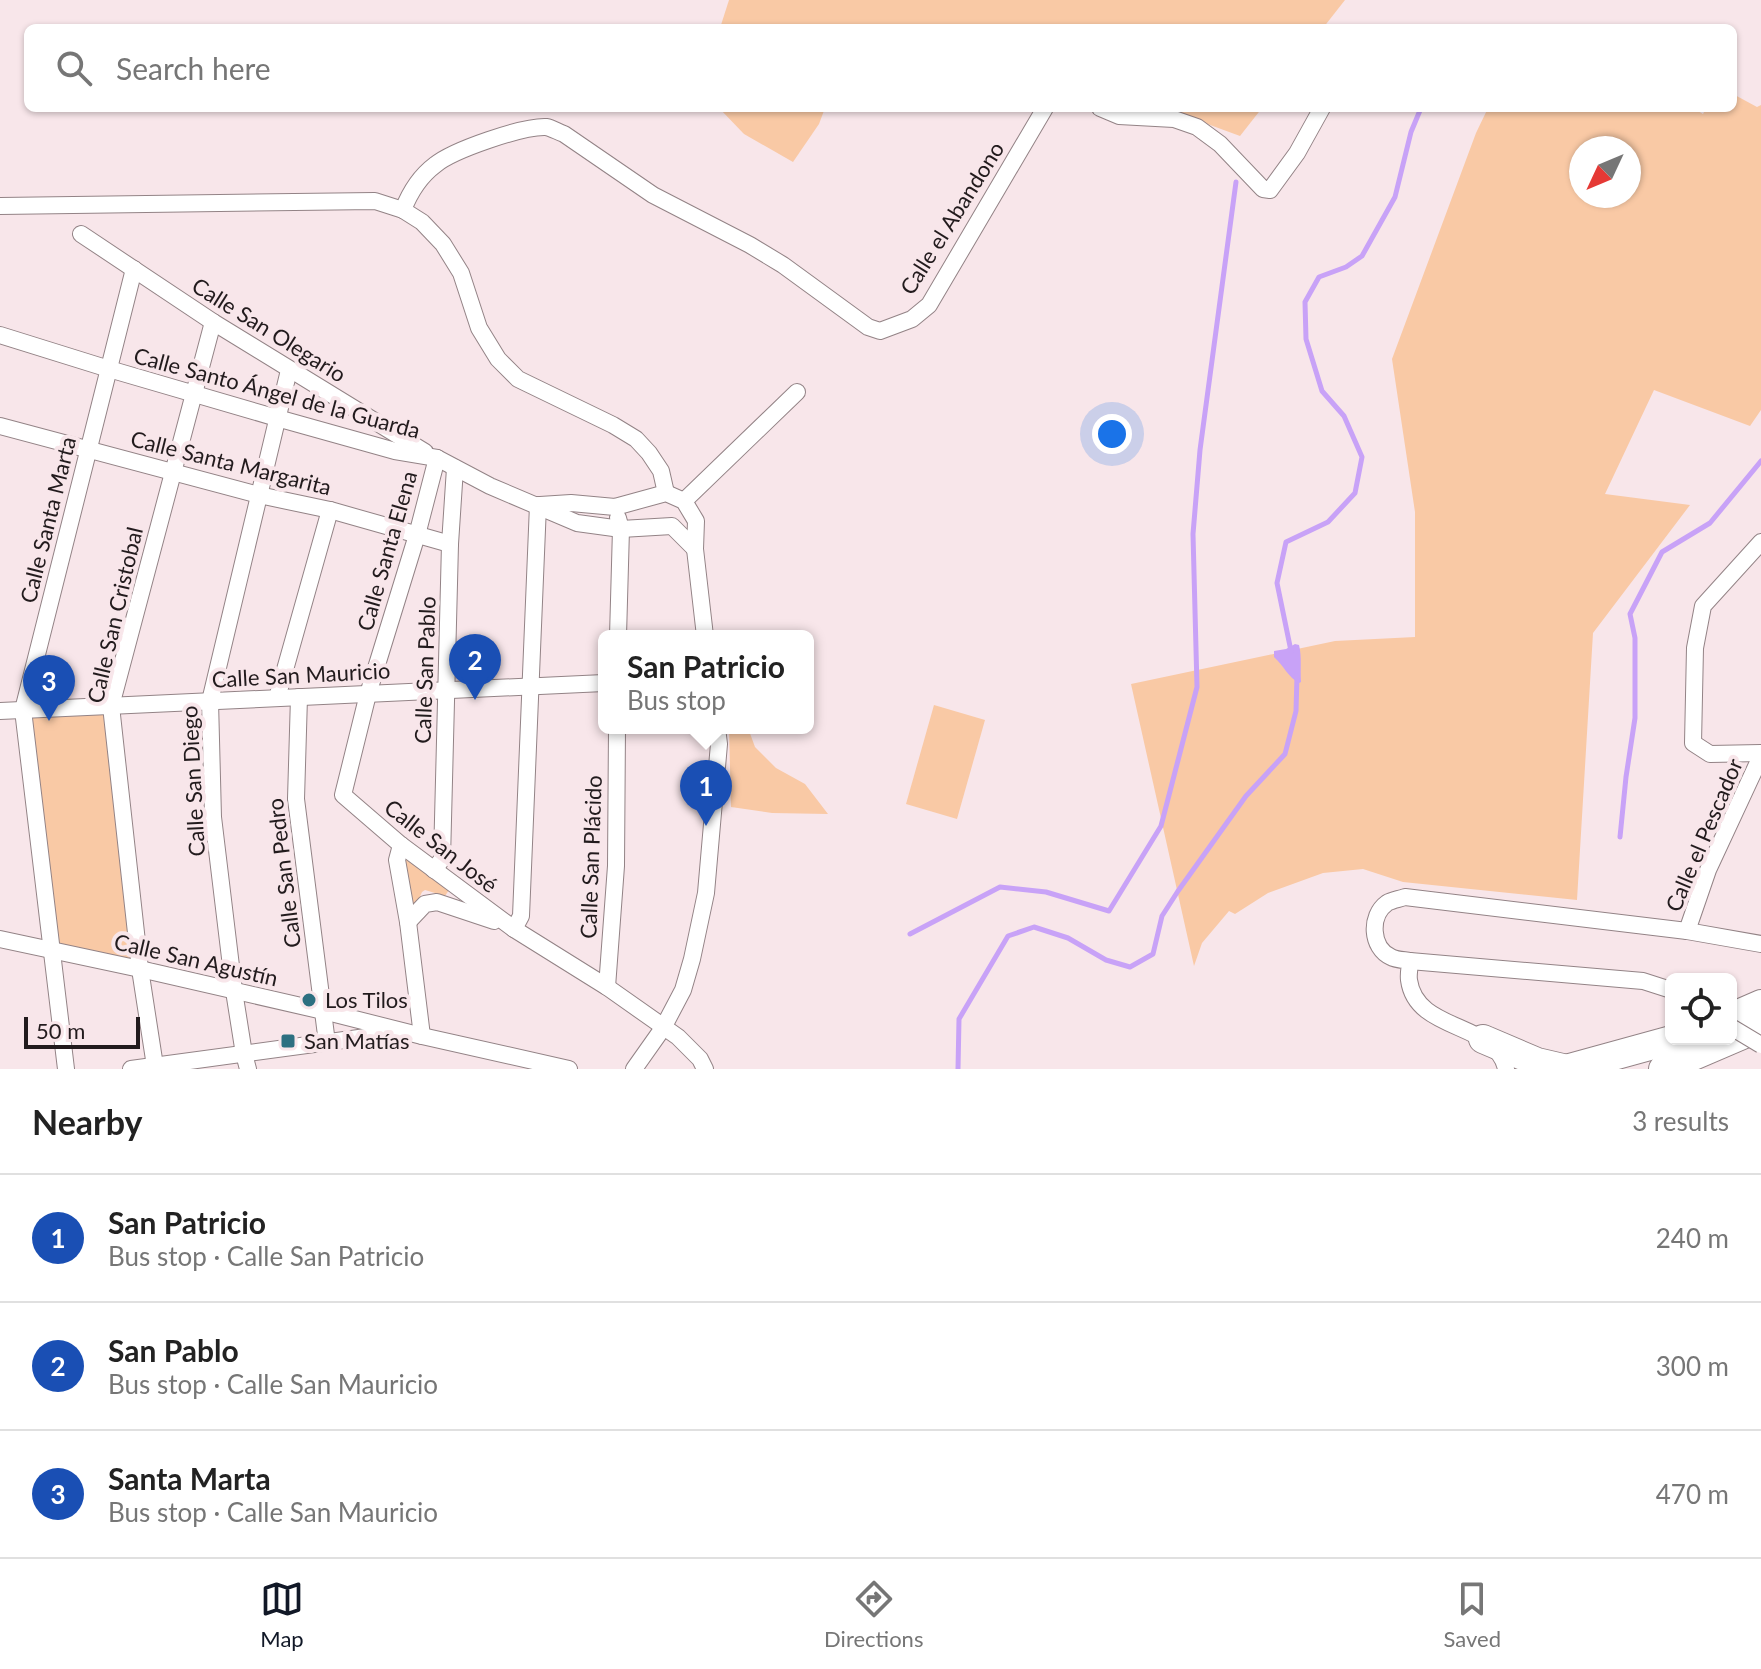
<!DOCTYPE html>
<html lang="en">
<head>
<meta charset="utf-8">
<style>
  :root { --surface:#fff; --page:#f2f2f2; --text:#222; --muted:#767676; --line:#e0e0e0; --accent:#111827 }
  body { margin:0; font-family:Lato,sans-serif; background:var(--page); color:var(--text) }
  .controls { position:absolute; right:24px; bottom:24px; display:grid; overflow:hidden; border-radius:12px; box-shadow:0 2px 6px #0004 }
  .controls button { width:72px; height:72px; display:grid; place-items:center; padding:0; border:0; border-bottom:2px solid var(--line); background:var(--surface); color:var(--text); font:40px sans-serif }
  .compass { position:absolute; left:1569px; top:136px; width:72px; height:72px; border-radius:50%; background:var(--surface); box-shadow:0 2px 6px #0004; rotate:226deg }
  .scale { position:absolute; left:24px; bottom:20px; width:116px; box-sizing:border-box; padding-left:8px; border:4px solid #221b1d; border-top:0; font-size:22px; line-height:28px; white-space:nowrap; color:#221b1d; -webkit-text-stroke:6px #f8e6ea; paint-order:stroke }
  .you { position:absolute; left:1112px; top:434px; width:28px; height:28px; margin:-20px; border:6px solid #fff; border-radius:50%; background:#1a73e8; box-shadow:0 0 0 12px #1a73e833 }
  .badge { display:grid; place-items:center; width:52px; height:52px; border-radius:50%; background:var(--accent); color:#fff; font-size:26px; font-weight:700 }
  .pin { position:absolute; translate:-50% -66px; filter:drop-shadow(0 2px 4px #0008) }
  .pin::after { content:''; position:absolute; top:42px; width:28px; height:24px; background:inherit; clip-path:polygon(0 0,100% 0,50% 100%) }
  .popup { position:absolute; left:598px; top:630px; width:216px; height:104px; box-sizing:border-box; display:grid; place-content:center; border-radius:12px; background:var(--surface); filter:drop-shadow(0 2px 6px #0005); font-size:26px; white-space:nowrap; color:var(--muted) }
  .popup b { font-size:30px; color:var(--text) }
  .popup::after { content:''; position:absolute; left:50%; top:100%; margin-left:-16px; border:16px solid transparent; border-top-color:var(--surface) }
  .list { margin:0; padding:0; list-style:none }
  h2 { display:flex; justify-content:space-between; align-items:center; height:104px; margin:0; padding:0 32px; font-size:34px }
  h2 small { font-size:26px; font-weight:400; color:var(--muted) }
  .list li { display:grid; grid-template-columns:52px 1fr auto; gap:24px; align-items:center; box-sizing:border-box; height:128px; padding:0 32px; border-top:2px solid var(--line) }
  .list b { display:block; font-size:30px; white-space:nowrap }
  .list p { margin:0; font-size:26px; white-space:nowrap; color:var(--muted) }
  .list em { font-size:26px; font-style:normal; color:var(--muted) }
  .icon { flex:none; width:44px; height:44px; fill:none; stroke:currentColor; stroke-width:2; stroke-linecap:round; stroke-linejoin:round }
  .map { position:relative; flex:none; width:1761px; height:1069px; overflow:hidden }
  .search { position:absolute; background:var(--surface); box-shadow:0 2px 6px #0004; left:24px; right:24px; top:24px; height:88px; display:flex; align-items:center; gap:20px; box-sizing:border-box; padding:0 28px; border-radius:12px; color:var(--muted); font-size:30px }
  .sheet { height:488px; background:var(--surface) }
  nav { display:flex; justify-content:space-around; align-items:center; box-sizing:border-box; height:112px; border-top:2px solid var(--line); background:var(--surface); font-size:22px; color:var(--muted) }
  nav a { display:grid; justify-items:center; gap:4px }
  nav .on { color:var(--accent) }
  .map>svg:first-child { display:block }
  .green { fill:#f9c9a5; fill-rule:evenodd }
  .water { fill:#c8a2f7 }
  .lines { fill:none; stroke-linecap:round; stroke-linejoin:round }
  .stream { stroke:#c8a2f7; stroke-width:5 }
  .street-casing { stroke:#938386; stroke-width:18 }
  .highway-casing { stroke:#938386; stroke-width:30 }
  .street { stroke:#fff; stroke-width:16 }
  .highway { stroke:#fff; stroke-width:28 }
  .street-bridge-casing { stroke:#938386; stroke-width:18; stroke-linecap:butt }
  .street-bridge { stroke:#fff; stroke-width:16 }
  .poi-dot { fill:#2d7081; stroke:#f8e6ea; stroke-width:3 }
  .labels { text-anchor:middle; stroke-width:8; stroke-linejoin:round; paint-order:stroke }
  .street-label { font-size:22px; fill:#221b1d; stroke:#f8e6ea }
  .poi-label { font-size:22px; fill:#221b1d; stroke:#f8e6ea; text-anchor:start }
</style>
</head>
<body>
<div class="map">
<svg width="1761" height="1069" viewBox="0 0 1761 1069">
  <rect width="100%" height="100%" fill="#f8e6ea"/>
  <!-- green -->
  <g class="green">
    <polygon points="729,0 1345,0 1323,28 720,28"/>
    <path d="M1733,94L1757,107L1761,105V410L1750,426L1654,390L1605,494L1690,505L1593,633L1577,900L1403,882L1363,869L1323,873L1268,893L1235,914L1229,911L1202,943L1194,966L1131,684L1335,641L1415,637V512L1392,359L1476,133L1488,108H1693L1703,114L1706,108H1733ZM1581,148H1629V196H1581Z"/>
    <polygon points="719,108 825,108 819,124 793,162 744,134"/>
    <polygon points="1164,108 1262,108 1240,136"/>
    <polygon points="934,705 985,720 957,819 906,804"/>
    <polygon points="111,706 140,969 52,950 23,710"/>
    <polygon points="729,728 748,728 755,747 776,768 805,784 828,814 772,813 731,807"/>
    <polygon points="403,858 408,858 449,890 445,896 425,890 422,892 416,905 409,904"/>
  </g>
  <!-- water -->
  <path class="water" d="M1295,644L1299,645C1302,657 1300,669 1301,682L1299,683C1288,677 1284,666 1274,657V651L1286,649Z"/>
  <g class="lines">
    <!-- stream -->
    <g class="stream">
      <polyline points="1291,651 1277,583 1286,542 1328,522 1355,493 1362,457 1344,416 1322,391 1306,339 1305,302 1319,277 1346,267 1362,256 1395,197 1411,132 1421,108"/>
      <polyline points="1620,837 1626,777 1635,718 1635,638 1630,614 1662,552 1710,523 1761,461"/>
      <polyline points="910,934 1000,887 1046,892 1109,911 1161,826 1197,687 1193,534 1200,450 1236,182"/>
      <polyline points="958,1069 959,1019 1008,936 1034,927 1068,938 1106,960 1130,967 1153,954 1162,916 1178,891 1246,796 1285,754 1296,711 1297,676"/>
    </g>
    <!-- street casing -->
    <g class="street-casing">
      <g id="street">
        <polyline points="1100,108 1119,116 1174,119 1197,127 1220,144 1263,189 1270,190 1297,153 1322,108"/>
        <polyline points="0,206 375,201 403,210 422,222 443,244 461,273 479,328 498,359 518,379 613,425 636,439 649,453 661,471 666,493"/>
        <path d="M403,210C410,192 419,177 435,165C453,150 523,126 546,127C552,128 558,132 564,134L653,195L750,245L783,265L868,327L880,331L912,319L929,305L1045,108"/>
        <polyline points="81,234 213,322 425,452"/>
        <polyline points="0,335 109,369 277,418 395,451 437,458 490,486 577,523 621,529 672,526 695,549"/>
        <polyline points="0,426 259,495 330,510 450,544"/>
        <polyline points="437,458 417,535 368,694 343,795 401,845 514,929 607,987 678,1037 700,1059 705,1069"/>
        <polyline points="684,501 797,392"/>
        <polyline points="540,505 571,503 615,507 666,493 684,501 696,521 695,549 705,636"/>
        <polyline points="1761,542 1703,606 1695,648 1693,743 1710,754 1761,753"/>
        <polyline points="618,636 621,529 618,518"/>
        <polyline points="299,697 296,799 327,1043"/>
        <polyline points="277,698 330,510"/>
        <polyline points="0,711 604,683"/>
        <polyline points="401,845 397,860 408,922 422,1036"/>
        <polyline points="434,870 442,859 450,544 455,468"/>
        <polyline points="408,922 425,904 437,902 494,921"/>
        <polyline points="514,929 521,916 538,505"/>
        <polyline points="1687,931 1708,870 1761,756"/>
        <polyline points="0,939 140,969 323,1011 422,1036 569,1069"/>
        <polyline points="1410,961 1643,981 1671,990"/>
        <polyline points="607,987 616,866 617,728"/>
        <polyline points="155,1066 140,969 111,706 213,322"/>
        <polyline points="66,1069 23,710 134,269"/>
        <polyline points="131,1069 366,1037 400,1037"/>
        <polyline points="248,1069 244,1054 234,991 213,817 210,701 289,370"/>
        <polyline points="634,1069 663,1028 683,990 692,959 706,893 719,744 717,728"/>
        <path d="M1506,1069C1496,1021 1416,1033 1409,980C1408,974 1410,967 1410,961C1405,960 1396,960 1391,957C1371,948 1369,916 1387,903C1392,900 1400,899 1405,897L1687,931L1761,944"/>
      </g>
    </g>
    <!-- highway casing -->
    <g class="highway-casing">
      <g id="highway">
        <polyline points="1731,1017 1761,1004"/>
        <polyline points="1483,1039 1537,1062 1567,1069"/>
        <polyline points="1566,1069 1675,1039"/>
        <polyline points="1663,1069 1761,1027"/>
      </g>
    </g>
    <!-- street -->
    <use href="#street" class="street"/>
    <!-- highway -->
    <use href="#highway" class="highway"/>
    <!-- street-bridge casing -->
    <g class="street-bridge-casing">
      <polyline id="street-bridge" points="1731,1027 1761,1045"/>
    </g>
    <!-- street-bridge -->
    <use href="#street-bridge" class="street-bridge"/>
  </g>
  <!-- markers -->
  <g class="poi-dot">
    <circle cx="309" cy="1000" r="8"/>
    <rect x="280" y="1033" width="16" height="16" rx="4"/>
  </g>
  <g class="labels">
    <!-- street labels -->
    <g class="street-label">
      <text transform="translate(952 218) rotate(-58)" y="8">Calle el Abandono</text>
      <text transform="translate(269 330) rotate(32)" y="8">Calle San Olegario</text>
      <text transform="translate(277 393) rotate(15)" y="8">Calle Santo Ángel de la Guarda</text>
      <text transform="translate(231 463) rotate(14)" y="8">Calle Santa Margarita</text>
      <text transform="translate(48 520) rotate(-76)" y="8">Calle Santa Marta</text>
      <text transform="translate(387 551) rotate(-74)" y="8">Calle Santa Elena</text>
      <text transform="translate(115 615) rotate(-77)" y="8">Calle San Cristobal</text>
      <text transform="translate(425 670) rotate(-88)" y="8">Calle San Pablo</text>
      <text transform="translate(301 675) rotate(-3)" y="8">Calle San Mauricio</text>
      <text transform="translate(193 781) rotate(-93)" y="8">Calle San Diego</text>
      <text transform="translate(1704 835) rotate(-67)" y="8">Calle el Pescador</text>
      <text transform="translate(441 846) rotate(38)" y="8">Calle San José</text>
      <text transform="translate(591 857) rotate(-88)" y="8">Calle San Plácido</text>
      <text transform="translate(284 873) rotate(-97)" y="8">Calle San Pedro</text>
      <text transform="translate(196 960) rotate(13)" y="8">Calle San Agustín</text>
    </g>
    <!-- poi labels -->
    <g class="poi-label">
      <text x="325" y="1008">Los Tilos</text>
      <text x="304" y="1049">San Matías</text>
    </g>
  </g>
</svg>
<div class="controls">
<button><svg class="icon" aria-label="locate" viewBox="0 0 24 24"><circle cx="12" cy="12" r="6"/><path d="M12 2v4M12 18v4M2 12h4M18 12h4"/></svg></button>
</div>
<svg class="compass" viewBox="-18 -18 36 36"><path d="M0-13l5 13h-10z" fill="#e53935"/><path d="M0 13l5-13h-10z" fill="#767676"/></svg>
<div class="scale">50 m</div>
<div class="you"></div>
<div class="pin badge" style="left:706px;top:826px;background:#1a4fb4">1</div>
<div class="popup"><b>San Patricio</b>Bus stop</div>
<div class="pin badge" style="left:475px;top:700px;background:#1a4fb4">2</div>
<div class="pin badge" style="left:49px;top:721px;background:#1a4fb4">3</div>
<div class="search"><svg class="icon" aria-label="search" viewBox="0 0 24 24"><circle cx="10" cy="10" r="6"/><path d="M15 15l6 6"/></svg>Search here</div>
</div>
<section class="sheet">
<h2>Nearby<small>3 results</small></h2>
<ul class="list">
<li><span class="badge" style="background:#1a4fb4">1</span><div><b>San Patricio</b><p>Bus stop · Calle San Patricio</p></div><em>240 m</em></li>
<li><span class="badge" style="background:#1a4fb4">2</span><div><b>San Pablo</b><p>Bus stop · Calle San Mauricio</p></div><em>300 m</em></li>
<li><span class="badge" style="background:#1a4fb4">3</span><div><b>Santa Marta</b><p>Bus stop · Calle San Mauricio</p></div><em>470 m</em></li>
</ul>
</section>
<nav>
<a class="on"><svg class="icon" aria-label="map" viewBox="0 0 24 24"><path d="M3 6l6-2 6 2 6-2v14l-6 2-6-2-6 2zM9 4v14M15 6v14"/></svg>Map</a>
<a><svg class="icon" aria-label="directions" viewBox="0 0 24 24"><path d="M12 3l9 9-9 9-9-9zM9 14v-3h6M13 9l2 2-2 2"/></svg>Directions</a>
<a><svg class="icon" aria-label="saved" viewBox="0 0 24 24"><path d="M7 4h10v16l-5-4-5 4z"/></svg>Saved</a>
</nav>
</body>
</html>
